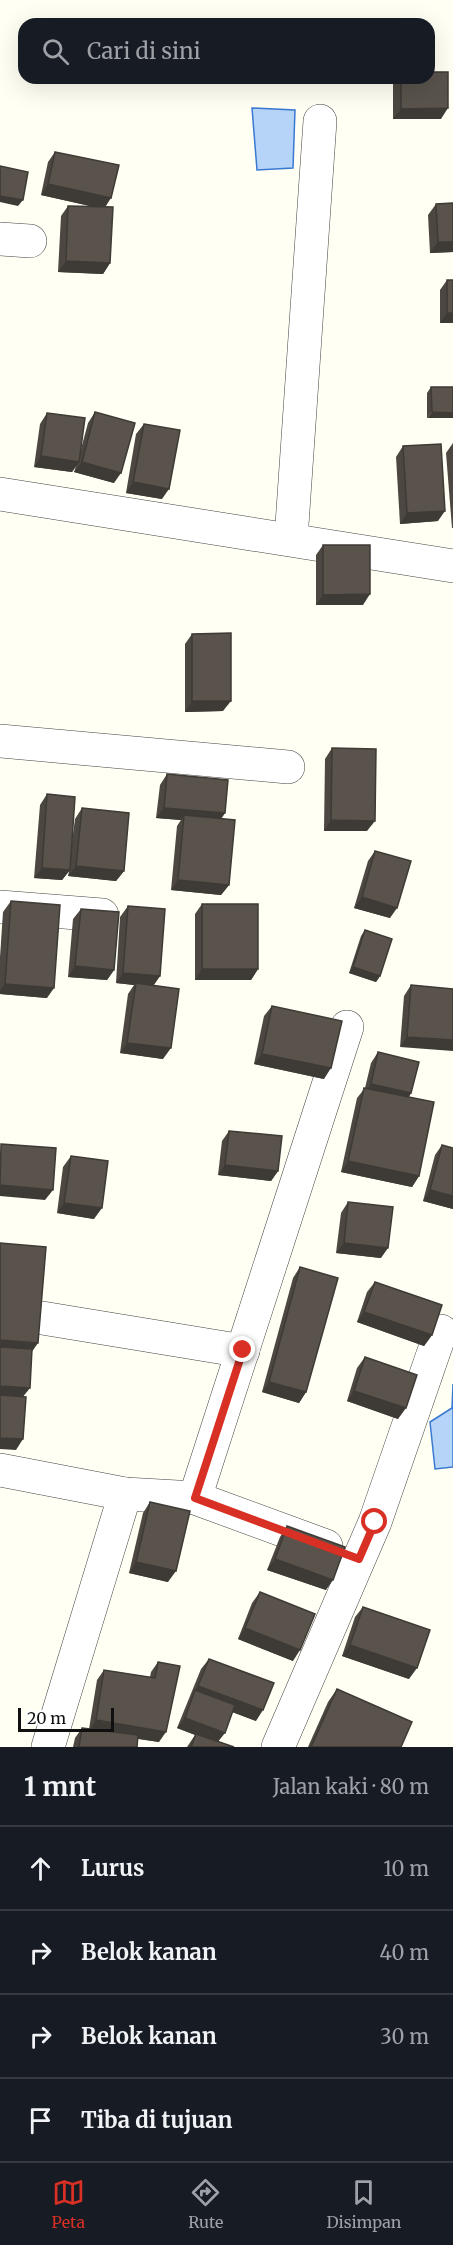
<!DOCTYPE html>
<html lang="id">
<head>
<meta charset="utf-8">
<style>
  :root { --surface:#171b24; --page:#20242c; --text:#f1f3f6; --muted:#9ea1a6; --line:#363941; --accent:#d93025 }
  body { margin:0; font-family:Merriweather,serif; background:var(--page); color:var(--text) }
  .scale { position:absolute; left:18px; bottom:15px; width:96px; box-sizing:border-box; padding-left:6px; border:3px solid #101010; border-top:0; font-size:16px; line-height:21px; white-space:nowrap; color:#101010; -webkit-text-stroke:4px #fff; paint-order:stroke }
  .stop { position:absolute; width:18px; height:18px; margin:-14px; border:4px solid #d93025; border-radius:50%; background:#fff }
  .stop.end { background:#d93025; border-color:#fff; box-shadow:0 2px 6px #0008 }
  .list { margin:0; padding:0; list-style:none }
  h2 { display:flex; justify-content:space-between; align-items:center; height:78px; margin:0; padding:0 24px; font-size:26px }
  h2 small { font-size:20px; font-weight:400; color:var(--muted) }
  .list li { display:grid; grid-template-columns:39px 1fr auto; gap:18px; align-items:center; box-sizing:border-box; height:84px; padding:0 24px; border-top:2px solid var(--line) }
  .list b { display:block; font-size:22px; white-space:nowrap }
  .list em { font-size:20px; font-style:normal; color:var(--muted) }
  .icon { flex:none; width:33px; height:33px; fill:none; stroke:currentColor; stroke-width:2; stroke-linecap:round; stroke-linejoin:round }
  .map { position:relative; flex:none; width:453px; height:1747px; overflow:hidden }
  .search { position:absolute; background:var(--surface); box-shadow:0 6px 24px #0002; left:18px; right:18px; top:18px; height:66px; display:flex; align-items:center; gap:15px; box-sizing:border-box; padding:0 21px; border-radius:18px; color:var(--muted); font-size:22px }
  .sheet { height:414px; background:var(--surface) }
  nav { display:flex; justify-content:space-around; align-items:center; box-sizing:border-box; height:84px; border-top:2px solid var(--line); background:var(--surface); font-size:16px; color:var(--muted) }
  nav a { display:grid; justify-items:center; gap:3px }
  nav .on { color:var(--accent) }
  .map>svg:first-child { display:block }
  .water { fill:#b6d3f8; stroke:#3a79d2; stroke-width:1.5 }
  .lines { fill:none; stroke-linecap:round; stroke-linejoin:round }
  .minor-casing { stroke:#434343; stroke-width:34 }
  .minor { stroke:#fff; stroke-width:33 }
  .wall { fill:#4d4741 }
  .shaded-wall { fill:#3e3a35 }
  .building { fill:#59534c; stroke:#3e3a35; stroke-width:1.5 }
  .route { stroke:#d93025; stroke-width:8 }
</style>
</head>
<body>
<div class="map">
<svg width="453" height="1747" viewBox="0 0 453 1747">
  <rect width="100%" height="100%" fill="#fffff3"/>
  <!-- water -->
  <g class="water">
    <polygon points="252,108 295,110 293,168 257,170"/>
    <polygon points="453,1384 453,1467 435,1469 430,1422 452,1408"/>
  </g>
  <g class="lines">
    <!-- minor casing -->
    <g class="minor-casing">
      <g id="minor">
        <polyline points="0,239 30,241"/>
        <polyline points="0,494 453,566"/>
        <polyline points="291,539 320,121"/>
        <polyline points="0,741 288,767"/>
        <polyline points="0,907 102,915"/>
        <polyline points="36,1317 243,1351"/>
        <polyline points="0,1470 125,1494 195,1498 326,1546"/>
        <polyline points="195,1498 347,1027"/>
        <polyline points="48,1747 125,1494"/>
        <polyline points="278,1747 375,1522 441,1331"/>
      </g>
    </g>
    <!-- minor -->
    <use href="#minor" class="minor"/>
  </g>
  <!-- wall -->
  <g class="wall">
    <polygon points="396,78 429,78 441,119 393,119 393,82"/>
    <polygon points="55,152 105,207 110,263 103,274 58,272 61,216 68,206 94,207 41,195 48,162"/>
    <polygon points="436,204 453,252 430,253 428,215"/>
    <polygon points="447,280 453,280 453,323 440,323 440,290"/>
    <polygon points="431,387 453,387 427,418 427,393"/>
    <polygon points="95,412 114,483 74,472 76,466 72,472 34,467 40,424 47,413 81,449 88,423"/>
    <polygon points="144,424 162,499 126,493 136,434"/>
    <polygon points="453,443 453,528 452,528 446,453"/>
    <polygon points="403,446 438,521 400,524 396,457"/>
    <polygon points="323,545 363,605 316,605 316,555"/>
    <polygon points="192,634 223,711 185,712 185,644"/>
    <polygon points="332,748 367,831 324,831 325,759"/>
    <polygon points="167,774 225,813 221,819 229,885 221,895 171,890 177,826 181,820 156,818 160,785"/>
    <polygon points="47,794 71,849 75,819 82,808 124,871 116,881 68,876 69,871 62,880 34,878 40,805"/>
    <polygon points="375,851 390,918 354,908 368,861"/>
    <polygon points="11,901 47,998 0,994 0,957 3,912"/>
    <polygon points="202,904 258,969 251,980 195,980 195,914"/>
    <polygon points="128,906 160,976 153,986 163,1059 120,1053 128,994 134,985 116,983 120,917"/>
    <polygon points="81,909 114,970 107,980 68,977 73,919"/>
    <polygon points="365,930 380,976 376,982 349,973 361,936"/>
    <polygon points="411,985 453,989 400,1047 404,996"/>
    <polygon points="272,1006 324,1079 254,1064 264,1016"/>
    <polygon points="378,1052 411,1093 409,1097 419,1176 412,1187 341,1172 357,1098 365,1088 371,1063"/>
    <polygon points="229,1131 278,1171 271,1181 218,1175 222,1141"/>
    <polygon points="442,1145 453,1209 423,1201 435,1155"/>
    <polygon points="71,1156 94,1219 57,1213 63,1167"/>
    <polygon points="348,1202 381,1258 336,1253 341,1213"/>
    <polygon points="300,1267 306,1392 299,1403 262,1392 293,1278"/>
    <polygon points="375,1282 432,1335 424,1346 357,1322 367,1292"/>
    <polygon points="365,1357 398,1419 347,1401 357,1368"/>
    <polygon points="150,1502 168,1582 129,1573 143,1513"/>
    <polygon points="287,1526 326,1590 267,1570 280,1537"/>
    <polygon points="260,1592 293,1661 238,1639 252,1603"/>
    <polygon points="363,1607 409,1679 342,1656 355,1617"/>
    <polygon points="209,1659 256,1721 232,1712 218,1742 234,1747 187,1747 195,1735 177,1728 201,1669"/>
    <polygon points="158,1662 159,1742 138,1739 137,1747 73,1747 75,1738 82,1728 89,1729 97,1680 104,1670 150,1677 151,1672"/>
    <polygon points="337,1689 401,1747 308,1747 328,1702"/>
  </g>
  <!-- shaded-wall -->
  <g class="shaded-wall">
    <polygon points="448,108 441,119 393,119 401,109"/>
    <polygon points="48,184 111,198 104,209 41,195"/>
    <polygon points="0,196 23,200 18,206 0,202"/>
    <polygon points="438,242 453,242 453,252 430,253"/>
    <polygon points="66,261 110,263 103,274 58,272"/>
    <polygon points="447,313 453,313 453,323 440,323"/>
    <polygon points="432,412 453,413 453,418 427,418"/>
    <polygon points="41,456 79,462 72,472 34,467"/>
    <polygon points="82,462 121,473 114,483 74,472"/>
    <polygon points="133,482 169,489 162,499 126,493"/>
    <polygon points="445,511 438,521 400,524 407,513"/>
    <polygon points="370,594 363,605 316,605 323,595"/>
    <polygon points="192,701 231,701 223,711 185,712"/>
    <polygon points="164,808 225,813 217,824 184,815 181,820 156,818"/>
    <polygon points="331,820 375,821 367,831 324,831"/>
    <polygon points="76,866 124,871 116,881 68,876"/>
    <polygon points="42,868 70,870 62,880 34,878"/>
    <polygon points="178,880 229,885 221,895 171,890"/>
    <polygon points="362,897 397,908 390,918 354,908"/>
    <polygon points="75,966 114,970 107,980 68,977"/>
    <polygon points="353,967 380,976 376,982 349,973"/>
    <polygon points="202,969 258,969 251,980 195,980"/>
    <polygon points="123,973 160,976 153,986 136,983 134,985 116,983"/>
    <polygon points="5,984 54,988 47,998 0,994 0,990"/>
    <polygon points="407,1037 453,1040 453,1051 400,1047"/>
    <polygon points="127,1043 171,1048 163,1059 120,1053"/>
    <polygon points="262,1054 331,1068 324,1079 254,1064"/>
    <polygon points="371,1084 411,1093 404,1104 363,1095"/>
    <polygon points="348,1161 419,1176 412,1187 341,1172"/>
    <polygon points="225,1165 278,1171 271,1181 218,1175"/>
    <polygon points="0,1185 53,1190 45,1200 0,1196"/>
    <polygon points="430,1190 453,1196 453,1209 423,1201"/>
    <polygon points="64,1203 102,1208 94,1219 57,1213"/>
    <polygon points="344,1243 388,1248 381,1258 336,1253"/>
    <polygon points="364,1312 432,1335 424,1346 357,1322"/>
    <polygon points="0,1340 38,1343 31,1353 0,1351"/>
    <polygon points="269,1382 306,1392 299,1403 262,1392"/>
    <polygon points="0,1386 30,1388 22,1398 0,1397"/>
    <polygon points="354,1391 406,1408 398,1419 347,1401"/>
    <polygon points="0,1438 23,1439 16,1450 0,1449"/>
    <polygon points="275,1559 333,1580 326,1590 267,1570"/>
    <polygon points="136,1562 176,1571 168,1582 129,1573"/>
    <polygon points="245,1628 300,1650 293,1661 238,1639"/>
    <polygon points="350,1645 417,1668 409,1679 342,1656"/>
    <polygon points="198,1686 263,1710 256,1721 193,1697 195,1690 191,1696"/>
    <polygon points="185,1718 225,1733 217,1743 177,1728"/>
    <polygon points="96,1720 166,1732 159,1742 89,1731"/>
  </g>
  <!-- building -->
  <g class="building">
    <polygon points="429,72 448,72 448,108 401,109 401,78 429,78"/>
    <polygon points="55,152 119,165 111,198 48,184"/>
    <polygon points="0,166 28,172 23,200 0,196"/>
    <polygon points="453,203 453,242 438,242 436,204"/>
    <polygon points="68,206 113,207 110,263 66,261"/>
    <rect x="447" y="280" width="6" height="33"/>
    <polygon points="431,387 453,387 453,413 432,412"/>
    <polygon points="95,412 135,423 121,473 82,462"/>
    <polygon points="47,413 85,418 79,462 41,456"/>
    <polygon points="144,424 180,430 169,489 133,482"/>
    <polygon points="441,444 445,511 407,513 403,446"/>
    <polygon points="323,545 370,545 370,594 323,595"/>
    <polygon points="231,633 231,701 192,701 192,634"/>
    <polygon points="332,748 376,749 375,821 331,820"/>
    <polygon points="167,774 228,780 225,813 164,808"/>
    <polygon points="47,794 75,797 70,870 42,868"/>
    <polygon points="82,808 129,813 124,871 76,866"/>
    <polygon points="184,815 235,820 229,885 178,880"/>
    <polygon points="375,851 411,861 397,908 362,897"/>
    <polygon points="11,901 60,905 54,988 5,984"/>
    <rect x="202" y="904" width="56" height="65"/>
    <polygon points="128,906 165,909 160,976 123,973"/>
    <polygon points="81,909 119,912 114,970 75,966"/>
    <polygon points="365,930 392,939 380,976 353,967"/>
    <polygon points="136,983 179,989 171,1048 127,1043"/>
    <polygon points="411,985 453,989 453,1040 407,1037"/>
    <polygon points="272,1006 342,1021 331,1068 262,1054"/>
    <polygon points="378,1052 419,1062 411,1093 371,1084"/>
    <polygon points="364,1088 434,1102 419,1176 348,1161"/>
    <polygon points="229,1131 282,1136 278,1171 225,1165"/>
    <polygon points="1,1144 56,1148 53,1190 0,1185"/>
    <polygon points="442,1145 453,1148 453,1196 430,1190"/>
    <polygon points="71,1156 108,1161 102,1208 64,1203"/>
    <polygon points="348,1202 393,1207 388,1248 344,1243"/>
    <polygon points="0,1243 46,1247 38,1343 0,1340"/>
    <polygon points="300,1267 338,1278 306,1392 269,1382"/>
    <polygon points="375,1282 442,1305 432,1335 364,1312"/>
    <polygon points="0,1347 32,1349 30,1388 0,1386"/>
    <polygon points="365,1357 417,1375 406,1408 354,1391"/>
    <polygon points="0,1395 26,1397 23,1439 0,1438"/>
    <polygon points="150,1502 190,1511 176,1571 136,1562"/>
    <polygon points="287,1526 345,1547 333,1580 275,1559"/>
    <polygon points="260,1592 315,1614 300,1650 245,1628"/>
    <polygon points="363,1607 430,1630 417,1668 350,1645"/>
    <polygon points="209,1659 274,1683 263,1710 198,1686"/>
    <polygon points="158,1662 180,1666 166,1732 96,1720 104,1670 155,1678"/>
    <polygon points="337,1689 412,1722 401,1747 311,1747"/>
    <polygon points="195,1690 235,1705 225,1733 185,1718"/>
    <polygon points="82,1728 138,1735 137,1747 79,1747"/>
    <polygon points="196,1734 234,1747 191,1747"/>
  </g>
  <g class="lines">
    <!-- route -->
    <polyline class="route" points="243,1350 195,1498 359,1559 375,1522"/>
  </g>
</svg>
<div class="scale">20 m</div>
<div class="stop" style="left:375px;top:1522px"></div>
<div class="stop end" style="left:243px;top:1350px"></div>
<div class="search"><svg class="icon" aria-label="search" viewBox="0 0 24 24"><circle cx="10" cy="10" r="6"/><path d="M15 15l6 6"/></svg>Cari di sini</div>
</div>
<section class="sheet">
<h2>1 mnt<small>Jalan kaki · 80 m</small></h2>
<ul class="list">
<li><svg class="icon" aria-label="ahead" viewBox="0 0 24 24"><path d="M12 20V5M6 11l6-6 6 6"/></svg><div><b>Lurus</b></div><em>10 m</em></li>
<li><svg class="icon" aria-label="right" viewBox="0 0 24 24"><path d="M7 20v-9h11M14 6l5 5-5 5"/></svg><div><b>Belok kanan</b></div><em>40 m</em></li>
<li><svg class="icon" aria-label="right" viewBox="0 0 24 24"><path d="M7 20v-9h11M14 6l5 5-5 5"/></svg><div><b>Belok kanan</b></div><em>30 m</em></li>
<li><svg class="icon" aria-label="arrive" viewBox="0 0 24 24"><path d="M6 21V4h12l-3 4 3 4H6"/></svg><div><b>Tiba di tujuan</b></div></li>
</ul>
</section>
<nav>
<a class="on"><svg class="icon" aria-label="map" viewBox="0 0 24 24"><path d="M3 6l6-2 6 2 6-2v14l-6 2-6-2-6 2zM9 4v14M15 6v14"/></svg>Peta</a>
<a><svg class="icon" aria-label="directions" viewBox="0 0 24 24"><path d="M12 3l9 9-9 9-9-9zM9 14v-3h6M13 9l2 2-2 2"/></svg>Rute</a>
<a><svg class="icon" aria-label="saved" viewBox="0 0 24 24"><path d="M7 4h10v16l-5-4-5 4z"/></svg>Disimpan</a>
</nav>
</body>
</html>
